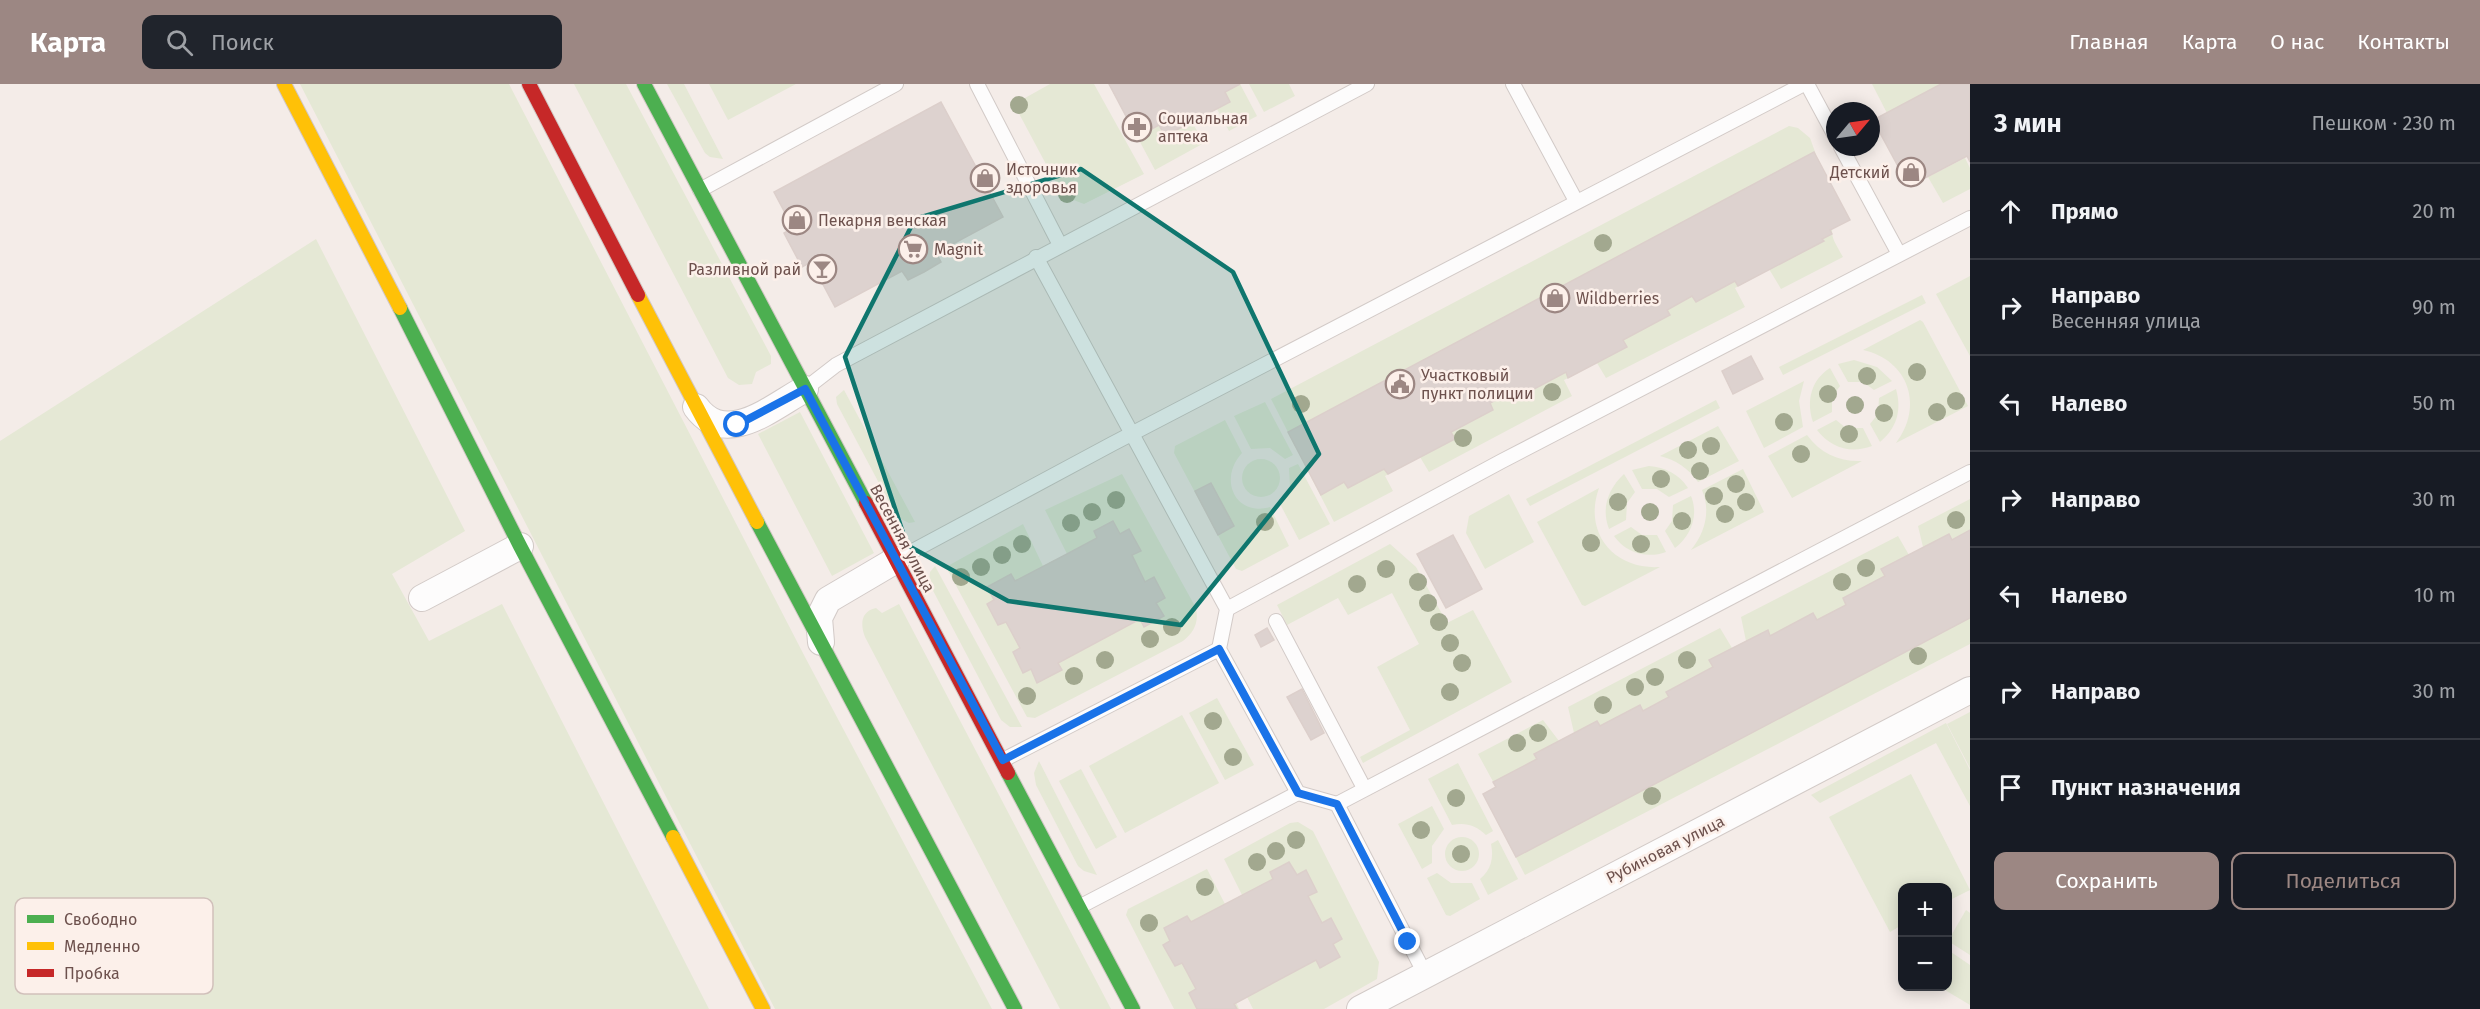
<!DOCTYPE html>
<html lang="ru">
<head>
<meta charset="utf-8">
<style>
  :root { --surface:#171b24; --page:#20242c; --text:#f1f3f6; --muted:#9ea1a6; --line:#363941; --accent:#9c8783 }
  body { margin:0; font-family:"Fira Sans",sans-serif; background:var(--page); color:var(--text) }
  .controls { position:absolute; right:18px; bottom:18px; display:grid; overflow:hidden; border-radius:12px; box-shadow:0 3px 15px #0003 }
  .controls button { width:54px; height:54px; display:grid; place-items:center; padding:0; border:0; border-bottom:2px solid var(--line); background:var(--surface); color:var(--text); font:30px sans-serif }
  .compass { position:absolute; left:1826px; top:18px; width:54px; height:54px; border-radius:50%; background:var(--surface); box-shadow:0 3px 15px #0003; rotate:61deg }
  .stop { position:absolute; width:18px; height:18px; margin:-14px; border:4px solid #1a73e8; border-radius:50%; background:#fff }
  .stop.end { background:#1a73e8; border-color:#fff; box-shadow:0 2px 6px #0008 }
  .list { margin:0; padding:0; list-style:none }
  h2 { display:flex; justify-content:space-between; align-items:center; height:78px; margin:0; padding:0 24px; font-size:26px }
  h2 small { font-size:20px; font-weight:400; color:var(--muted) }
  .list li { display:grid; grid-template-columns:39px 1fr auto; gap:18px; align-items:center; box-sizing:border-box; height:96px; padding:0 24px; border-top:2px solid var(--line) }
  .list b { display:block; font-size:22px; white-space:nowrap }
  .list p { margin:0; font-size:20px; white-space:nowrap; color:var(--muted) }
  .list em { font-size:20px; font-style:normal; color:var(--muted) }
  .actions { display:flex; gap:12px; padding:18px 24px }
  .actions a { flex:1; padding:14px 0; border:2px solid var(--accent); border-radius:12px; text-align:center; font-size:21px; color:var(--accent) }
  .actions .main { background:var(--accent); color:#fff }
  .icon { flex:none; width:33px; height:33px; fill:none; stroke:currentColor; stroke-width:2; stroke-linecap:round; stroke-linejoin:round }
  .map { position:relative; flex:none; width:1970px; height:925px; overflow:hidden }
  header { display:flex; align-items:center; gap:36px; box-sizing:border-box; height:84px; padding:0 30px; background:var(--accent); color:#fff }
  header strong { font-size:28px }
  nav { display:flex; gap:33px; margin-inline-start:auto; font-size:21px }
  .search { width:420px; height:54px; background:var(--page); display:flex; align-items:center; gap:15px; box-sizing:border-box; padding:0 21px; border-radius:12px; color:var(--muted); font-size:22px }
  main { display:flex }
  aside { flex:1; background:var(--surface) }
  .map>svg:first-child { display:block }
  .green { fill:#e5e8d5 }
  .building { fill:#ddd2cf; stroke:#dccfcb; stroke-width:1.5 }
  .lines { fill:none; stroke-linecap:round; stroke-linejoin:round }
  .lane-casing { stroke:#d2cac7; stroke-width:16 }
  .street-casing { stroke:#d2cac7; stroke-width:28 }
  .fast-casing { stroke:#d2c8c5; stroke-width:16 }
  .slow-casing { stroke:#d2c8c5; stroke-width:16 }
  .jam-casing { stroke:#d2c8c5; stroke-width:16 }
  .lane { stroke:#fdfcfc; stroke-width:14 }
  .street { stroke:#fdfcfc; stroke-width:26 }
  .fast { stroke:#4caf50; stroke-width:14 }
  .slow { stroke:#ffc107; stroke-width:14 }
  .jam { stroke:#c62828; stroke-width:14 }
  .tree { fill:#a2a88f }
  .route { stroke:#1a73e8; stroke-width:8 }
  .marked { fill:#0f766e; fill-opacity:0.2; stroke:#0f766e; stroke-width:4.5; stroke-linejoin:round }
  .labels { text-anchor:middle; stroke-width:5; stroke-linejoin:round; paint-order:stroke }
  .poi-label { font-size:16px; fill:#6d514d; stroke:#fcf0ea; text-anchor:start }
  .street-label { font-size:16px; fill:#6d514d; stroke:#fcf0ea }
  .key { fill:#fcf0ea; stroke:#d1c0bb; stroke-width:1.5 }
  .key-label { font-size:16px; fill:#6d514d }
</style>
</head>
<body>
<header>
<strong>Карта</strong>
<div class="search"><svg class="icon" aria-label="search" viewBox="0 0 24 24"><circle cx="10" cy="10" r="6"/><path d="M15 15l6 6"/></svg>Поиск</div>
<nav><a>Главная</a><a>Карта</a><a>О нас</a><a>Контакты</a></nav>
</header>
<main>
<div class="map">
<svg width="1970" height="925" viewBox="0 0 1970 925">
  <rect width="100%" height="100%" fill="#f4ece8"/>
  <!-- green -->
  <g class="green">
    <polygon points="300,0 509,0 805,573 992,925 775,925"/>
    <polygon points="574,0 626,0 771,272 771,280 756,288 752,300 739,301 728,294"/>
    <polygon points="667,0 684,0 723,75 710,73 705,69"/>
    <polygon points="709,0 796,0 728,36"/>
    <polygon points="1050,0 1094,0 1144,90 1084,120 1063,112 1015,22 1016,19"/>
    <polygon points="1109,0 1240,0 1257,32 1229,47 1217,25 1192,38 1204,59 1155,86"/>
    <polygon points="1249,0 1289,0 1295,12 1264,28"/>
    <polygon points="1872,0 1941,0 1887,29"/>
    <path d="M1789,42L1798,44L1810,54L1837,129C1828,151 1832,153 1843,173L1781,205L1769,185L1735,204L1745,223L1606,294L1597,279L1564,296L1572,312L1429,388L1420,373L1385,392L1393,407L1334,438L1271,315Z"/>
    <polygon points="1965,74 1970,84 1970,105 1943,119 1928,93"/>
    <polygon points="316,155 465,447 392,490 429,557 502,520 709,925 0,925 0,357"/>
    <polygon points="1970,192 1970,272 1936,210"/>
    <polygon points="1922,211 1926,219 1783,291 1779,283"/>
    <path d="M1920,236L1923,238L1968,322L1896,359C1924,323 1909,276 1863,266Z"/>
    <polygon points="1854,276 1877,283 1892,297 1874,306 1863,298 1848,298 1838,280"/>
    <path d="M1830,284L1840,302L1832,313V328L1813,338C1806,317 1811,296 1830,284Z"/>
    <polygon points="1804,297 1799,317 1803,343 1764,364 1746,327"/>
    <path d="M1896,305C1902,326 1897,344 1880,358L1870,340L1878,330L1879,314Z"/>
    <polygon points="844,306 915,438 909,439 897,433 837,320 836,313"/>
    <polygon points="1716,316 1720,324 1530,422 1526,415"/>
    <polygon points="1265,318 1293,371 1285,375 1270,364 1251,365 1234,332"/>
    <polygon points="800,328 874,469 832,492 758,350"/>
    <path d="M1225,336L1242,369C1218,395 1235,433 1270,423L1289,462L1242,487L1236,485L1174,369L1175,362Z"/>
    <path d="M1836,336L1846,344H1863L1872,362C1851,370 1831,364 1817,346Z"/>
    <path d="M1718,342L1739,377L1698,398C1688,384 1676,376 1660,372Z"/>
    <path d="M1807,351C1821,370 1840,378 1862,377L1792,414L1768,372Z"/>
    <circle cx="1261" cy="394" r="19"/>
    <polygon points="1298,380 1330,440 1299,456 1279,418 1290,403 1289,384"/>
    <path d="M1649,382C1665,383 1679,390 1688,404L1669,413L1657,405H1642L1632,386Z"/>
    <path d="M1743,385L1764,428L1691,466C1705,449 1711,427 1702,406Z"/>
    <path d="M1122,390L1196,524C1199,539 1194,548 1183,557L1035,634L1027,633L946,483L1023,440L1043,482L1067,470L1045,426Z"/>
    <path d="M1624,390L1635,408L1627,419L1626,436L1609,445C1601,424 1608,405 1624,390Z"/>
    <path d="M1599,404C1583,448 1613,486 1660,483L1585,522L1582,521L1537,438Z"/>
    <polygon points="1509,410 1534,458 1485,485 1466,449 1469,432"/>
    <path d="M1691,412C1699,431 1691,452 1675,464L1665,447L1672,437L1673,421Z"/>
    <polygon points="1970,415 1970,560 1525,791 1483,710 1496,703 1478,670 1543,636 1559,657 1574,649 1568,623 1720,544 1732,564 1746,557 1741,533 1898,452 1909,471 1923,463 1918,442"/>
    <path d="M1631,443L1642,451H1657L1666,468C1647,475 1626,469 1614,452Z"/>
    <polygon points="1390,460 1416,483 1447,539 1473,526 1512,598 1363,679 1360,673 1410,646 1377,583 1419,560 1392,509 1348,531 1338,514 1287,541 1277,521"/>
    <polygon points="935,482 1022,643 1010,643 1001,636 929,499 930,488"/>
    <path d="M899,520L1111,925H1060L865,553C860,540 861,527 876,524L882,529Z"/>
    <polygon points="1217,614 1254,681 1225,696 1189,629"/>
    <polygon points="1970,628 1970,684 1947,640"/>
    <polygon points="1182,631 1219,699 1125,749 1089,682"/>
    <polygon points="1946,639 1970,686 1970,722 1936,659 1820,719 1811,711"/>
    <polygon points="1039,677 1097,791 1084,787 1078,782 1036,701 1034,689"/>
    <path d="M1458,679L1493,747L1486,751C1476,741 1465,738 1452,741L1428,695Z"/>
    <polygon points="1081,685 1117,753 1096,765 1059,697"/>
    <polygon points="1911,690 1970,806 1948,817 1948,804 1902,804 1902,841 1890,848 1829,733"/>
    <polygon points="1432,722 1444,745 1432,762 1432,779 1422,785 1398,740"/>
    <polygon points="1298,738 1313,747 1379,878 1377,895 1324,925 1253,925 1247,913 1236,918 1239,925 1174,925 1126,831 1128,825 1207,785 1225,820 1242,811 1224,775 1290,739"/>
    <circle cx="1462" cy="770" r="17"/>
    <path d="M1498,756L1518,795L1488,811L1480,795C1491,786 1494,774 1491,760Z"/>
    <polygon points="1437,789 1451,799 1472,799 1480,815 1450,832 1446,831 1427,794"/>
    <polygon points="1966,826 1970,829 1970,871 1948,857"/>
    <polygon points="1948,866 1970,881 1970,921 1940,903 1948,902"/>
  </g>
  <!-- building -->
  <g class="building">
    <polygon points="1109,0 1240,0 1225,8 1230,18 1165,52 1159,41 1137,53"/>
    <polygon points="1941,0 1970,0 1970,78 1967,72 1925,94 1922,88 1906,97 1873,36"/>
    <polygon points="941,18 1003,133 936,169 941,178 924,188 908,196 902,187 835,223 811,178 802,183 795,170 784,149 793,144 774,108"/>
    <polygon points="1814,68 1850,136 1830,146 1832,150 1822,155 1824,157 1738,202 1735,197 1696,218 1692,212 1667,226 1670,231 1623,256 1627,263 1568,294 1566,288 1523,311 1519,304 1490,319 1493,326 1451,348 1455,355 1388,390 1384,385 1348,404 1344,398 1321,411 1288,348"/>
    <polygon points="1751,272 1763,295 1733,310 1722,287"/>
    <polygon points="1211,399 1234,442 1218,451 1195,407"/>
    <polygon points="1113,437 1120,450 1129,445 1141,467 1132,471 1145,498 1154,493 1165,514 1156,519 1164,532 1144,543 1140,535 1058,579 1062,586 1037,599 1031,585 1023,589 1013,568 1020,564 1006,538 998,541 987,520 994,516 987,503 1011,490 1015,497 1067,470 1097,454 1094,447"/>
    <polygon points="1970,446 1970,534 1516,773 1483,710 1496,703 1493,698 1537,675 1534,670 1597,637 1600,642 1640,621 1643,627 1669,613 1666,608 1713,583 1709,576 1768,546 1770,552 1813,529 1817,536 1846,521 1843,514 1885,492 1881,485 1949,450 1952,456"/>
    <polygon points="1453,451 1482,505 1446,524 1417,470"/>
    <polygon points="1267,544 1274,556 1261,563 1255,551"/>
    <polygon points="1302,605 1324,649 1311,656 1287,613"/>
    <polygon points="1289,778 1297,791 1306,786 1317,808 1308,812 1322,839 1331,834 1342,855 1333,860 1340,873 1320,884 1316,876 1234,920 1237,925 1197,925 1189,909 1196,905 1182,879 1175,882 1163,861 1170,857 1164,844 1187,832 1191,838 1273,795 1270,788"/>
  </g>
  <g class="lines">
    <!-- lane casing -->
    <g class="lane-casing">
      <g id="lane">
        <polyline points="977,0 1060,161"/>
        <polyline points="1513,0 1576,117"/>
        <polyline points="1807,0 1835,52"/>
        <polyline points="1841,63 1899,170"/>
        <polyline points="700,106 896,0"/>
        <polyline points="1036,173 1227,525 1219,565 1298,709 1337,720 1425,890"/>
        <polyline points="805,305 836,281 851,273 1367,0"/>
        <polyline points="896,476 1112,360 1804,0"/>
        <polyline points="1227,525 1502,377 1970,134"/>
        <polyline points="1276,537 1364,704"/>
        <polyline points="1003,676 1219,565"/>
        <polyline points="1337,720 1970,388"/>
        <polyline points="1079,823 1298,709"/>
      </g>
    </g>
    <!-- street casing -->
    <g class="street-casing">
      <g id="street">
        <path d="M696,323C726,364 772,323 805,305"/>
        <polyline points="422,514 520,462"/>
        <polyline points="821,558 819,534 828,516 896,476"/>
        <polyline points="1360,925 1970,606"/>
      </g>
    </g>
    <!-- fast casing -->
    <g class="fast-casing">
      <g id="fast">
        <polyline points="644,0 866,419"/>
        <polyline points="400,224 520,462 673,753"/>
        <polyline points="757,438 1015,925"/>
        <polyline points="1008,689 1133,925"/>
      </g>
    </g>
    <!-- slow casing -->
    <g class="slow-casing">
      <g id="slow">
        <polyline points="284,0 400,224"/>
        <polyline points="638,211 757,438"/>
        <polyline points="673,753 763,925"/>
      </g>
    </g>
    <!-- jam casing -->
    <g class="jam-casing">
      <g id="jam">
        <polyline points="529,0 638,211"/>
        <polyline points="866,419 1008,689"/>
      </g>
    </g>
    <!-- lane -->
    <use href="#lane" class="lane"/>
    <!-- street -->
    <use href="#street" class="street"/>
    <!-- fast -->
    <use href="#fast" class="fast"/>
    <!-- slow -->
    <use href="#slow" class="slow"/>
    <!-- jam -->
    <use href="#jam" class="jam"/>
  </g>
  <!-- trees -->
  <g class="tree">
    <circle cx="1019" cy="21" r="9"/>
    <circle cx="1067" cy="110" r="9"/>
    <circle cx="1603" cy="159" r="9"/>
    <circle cx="1917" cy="288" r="9"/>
    <circle cx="1867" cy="292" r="9"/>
    <circle cx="1552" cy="308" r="9"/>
    <circle cx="1828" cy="310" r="9"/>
    <circle cx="1956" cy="317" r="9"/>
    <circle cx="1301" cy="320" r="9"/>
    <circle cx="1855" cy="321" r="9"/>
    <circle cx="1937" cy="328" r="9"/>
    <circle cx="1884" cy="329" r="9"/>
    <circle cx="1784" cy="338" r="9"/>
    <circle cx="1849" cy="350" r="9"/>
    <circle cx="1463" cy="354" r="9"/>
    <circle cx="1711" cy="362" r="9"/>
    <circle cx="1688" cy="366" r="9"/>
    <circle cx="1801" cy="370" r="9"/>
    <circle cx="1700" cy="387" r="9"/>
    <circle cx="1661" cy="395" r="9"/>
    <circle cx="1736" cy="400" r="9"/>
    <circle cx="1714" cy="412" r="9"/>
    <circle cx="1116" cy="416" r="9"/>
    <circle cx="1618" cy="418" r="9"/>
    <circle cx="1746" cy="418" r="9"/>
    <circle cx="1092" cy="428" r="9"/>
    <circle cx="1650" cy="428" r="9"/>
    <circle cx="1725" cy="430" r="9"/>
    <circle cx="1956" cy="436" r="9"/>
    <circle cx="1682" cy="437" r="9"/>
    <circle cx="1265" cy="438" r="9"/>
    <circle cx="1071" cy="439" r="9"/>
    <circle cx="1591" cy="459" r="9"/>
    <circle cx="1022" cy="460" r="9"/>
    <circle cx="1641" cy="460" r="9"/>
    <circle cx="1002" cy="471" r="9"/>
    <circle cx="981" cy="483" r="9"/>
    <circle cx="1866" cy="484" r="9"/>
    <circle cx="1386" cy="485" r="9"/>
    <circle cx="961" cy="493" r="9"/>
    <circle cx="1418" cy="498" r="9"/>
    <circle cx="1842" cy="498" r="9"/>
    <circle cx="1357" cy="500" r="9"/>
    <circle cx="1428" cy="519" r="9"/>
    <circle cx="1439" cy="538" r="9"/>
    <circle cx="1172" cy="543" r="9"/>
    <circle cx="1150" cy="555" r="9"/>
    <circle cx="1450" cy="559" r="9"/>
    <circle cx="1918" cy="572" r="9"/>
    <circle cx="1105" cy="576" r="9"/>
    <circle cx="1687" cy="576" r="9"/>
    <circle cx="1462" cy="579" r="9"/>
    <circle cx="1074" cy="592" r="9"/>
    <circle cx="1655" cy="593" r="9"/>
    <circle cx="1635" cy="603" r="9"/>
    <circle cx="1450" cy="608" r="9"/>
    <circle cx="1027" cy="612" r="9"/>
    <circle cx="1603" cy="621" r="9"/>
    <circle cx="1213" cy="637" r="9"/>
    <circle cx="1538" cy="649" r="9"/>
    <circle cx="1517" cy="659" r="9"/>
    <circle cx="1233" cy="673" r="9"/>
    <circle cx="1652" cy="712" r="9"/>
    <circle cx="1456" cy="714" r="9"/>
    <circle cx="1421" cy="746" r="9"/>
    <circle cx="1296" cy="756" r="9"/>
    <circle cx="1276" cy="767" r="9"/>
    <circle cx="1461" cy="770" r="9"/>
    <circle cx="1257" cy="778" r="9"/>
    <circle cx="1205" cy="803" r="9"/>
    <circle cx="1149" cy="839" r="9"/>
  </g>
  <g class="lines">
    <!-- route -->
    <polyline class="route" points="737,341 805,305 1003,676 1219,565 1298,709 1337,720 1408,858"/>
  </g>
  <!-- marked area -->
  <path class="marked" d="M1081,85L1233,188L1319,370L1181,541L1008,517L907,461L845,273L915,135Z"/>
  <!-- icons -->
  <defs>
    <g id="pharmacy-ring" transform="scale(1.5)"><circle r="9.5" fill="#fcf0ea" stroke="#9c8783" stroke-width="1.5"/><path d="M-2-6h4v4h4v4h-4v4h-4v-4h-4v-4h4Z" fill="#9c8783"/></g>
    <g id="shop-ring" transform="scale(1.5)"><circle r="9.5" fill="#fcf0ea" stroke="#9c8783" stroke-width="1.5"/><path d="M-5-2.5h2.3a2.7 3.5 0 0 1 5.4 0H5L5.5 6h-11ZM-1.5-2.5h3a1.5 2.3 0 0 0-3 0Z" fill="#9c8783"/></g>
    <g id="supermarket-ring" transform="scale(1.5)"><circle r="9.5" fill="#fcf0ea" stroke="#9c8783" stroke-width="1.5"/><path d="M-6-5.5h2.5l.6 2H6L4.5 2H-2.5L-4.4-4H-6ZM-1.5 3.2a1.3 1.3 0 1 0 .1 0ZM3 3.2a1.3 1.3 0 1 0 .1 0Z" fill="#9c8783"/></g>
    <g id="bar-ring" transform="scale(1.5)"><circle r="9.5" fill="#fcf0ea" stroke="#9c8783" stroke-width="1.5"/><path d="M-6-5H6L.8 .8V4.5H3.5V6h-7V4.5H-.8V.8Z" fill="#9c8783"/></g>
    <g id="civic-ring" transform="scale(1.5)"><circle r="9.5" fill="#fcf0ea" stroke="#9c8783" stroke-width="1.5"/><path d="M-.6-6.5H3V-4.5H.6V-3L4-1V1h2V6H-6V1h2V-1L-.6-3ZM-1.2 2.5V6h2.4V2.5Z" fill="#9c8783"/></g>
  </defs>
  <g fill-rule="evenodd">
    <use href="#pharmacy-ring" x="1137" y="43"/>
    <use href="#shop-ring" x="1911" y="88"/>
    <use href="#shop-ring" x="985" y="94"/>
    <use href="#shop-ring" x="797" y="136"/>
    <use href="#supermarket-ring" x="913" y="165"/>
    <use href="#bar-ring" x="822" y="185"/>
    <use href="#shop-ring" x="1555" y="214"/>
    <use href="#civic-ring" x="1400" y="300"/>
  </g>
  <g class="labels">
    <!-- poi labels -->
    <g class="poi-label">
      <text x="1158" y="40">Социальная<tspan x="1158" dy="18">аптека</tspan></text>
      <text x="1006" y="91">Источник<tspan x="1006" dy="18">здоровья</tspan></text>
      <text x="1890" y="94" text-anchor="end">Детский</text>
      <text x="818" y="142">Пекарня венская</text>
      <text x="934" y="171">Magnit</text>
      <text x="801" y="191" text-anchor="end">Разливной рай</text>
      <text x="1576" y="220">Wildberries</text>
      <text x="1421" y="297">Участковый<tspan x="1421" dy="18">пункт полиции</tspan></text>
    </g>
    <!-- street labels -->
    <g class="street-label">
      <text transform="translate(903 454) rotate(62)" y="6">Весенняя улица</text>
      <text transform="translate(1665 765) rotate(-27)" y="6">Рубиновая улица</text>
    </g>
  </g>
  <!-- legend -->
  <rect x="15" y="814" width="198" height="96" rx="9" class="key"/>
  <rect x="27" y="831" width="27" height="8" fill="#4caf50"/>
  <rect x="27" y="858" width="27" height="8" fill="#ffc107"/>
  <rect x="27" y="885" width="27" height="8" fill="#c62828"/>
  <g class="key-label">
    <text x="64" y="841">Свободно</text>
    <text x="64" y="868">Медленно</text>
    <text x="64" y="895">Пробка</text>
  </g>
</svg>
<div class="controls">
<button>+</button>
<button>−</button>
</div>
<svg class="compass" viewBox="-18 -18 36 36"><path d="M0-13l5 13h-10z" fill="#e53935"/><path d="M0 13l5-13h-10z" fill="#9ea1a6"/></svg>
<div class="stop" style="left:737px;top:341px"></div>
<div class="stop end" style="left:1408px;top:858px"></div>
</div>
<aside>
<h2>3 мин<small>Пешком · 230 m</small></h2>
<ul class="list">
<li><svg class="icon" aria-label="ahead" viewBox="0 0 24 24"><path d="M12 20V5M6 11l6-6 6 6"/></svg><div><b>Прямо</b></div><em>20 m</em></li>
<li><svg class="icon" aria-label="right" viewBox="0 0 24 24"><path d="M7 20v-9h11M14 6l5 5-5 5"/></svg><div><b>Направо</b><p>Весенняя улица</p></div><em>90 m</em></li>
<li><svg class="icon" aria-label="left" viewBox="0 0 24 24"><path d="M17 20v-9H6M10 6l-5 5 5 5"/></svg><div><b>Налево</b></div><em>50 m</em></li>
<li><svg class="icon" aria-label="right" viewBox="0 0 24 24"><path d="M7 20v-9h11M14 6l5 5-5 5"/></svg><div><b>Направо</b></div><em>30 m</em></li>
<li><svg class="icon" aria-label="left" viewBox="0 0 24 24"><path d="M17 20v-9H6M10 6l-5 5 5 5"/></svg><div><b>Налево</b></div><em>10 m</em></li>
<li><svg class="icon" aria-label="right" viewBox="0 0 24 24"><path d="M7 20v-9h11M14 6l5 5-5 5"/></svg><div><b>Направо</b></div><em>30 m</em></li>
<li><svg class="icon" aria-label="arrive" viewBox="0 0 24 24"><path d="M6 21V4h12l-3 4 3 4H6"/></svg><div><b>Пункт назначения</b></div></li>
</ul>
<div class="actions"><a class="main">Сохранить</a><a>Поделиться</a></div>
</aside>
</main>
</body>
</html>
